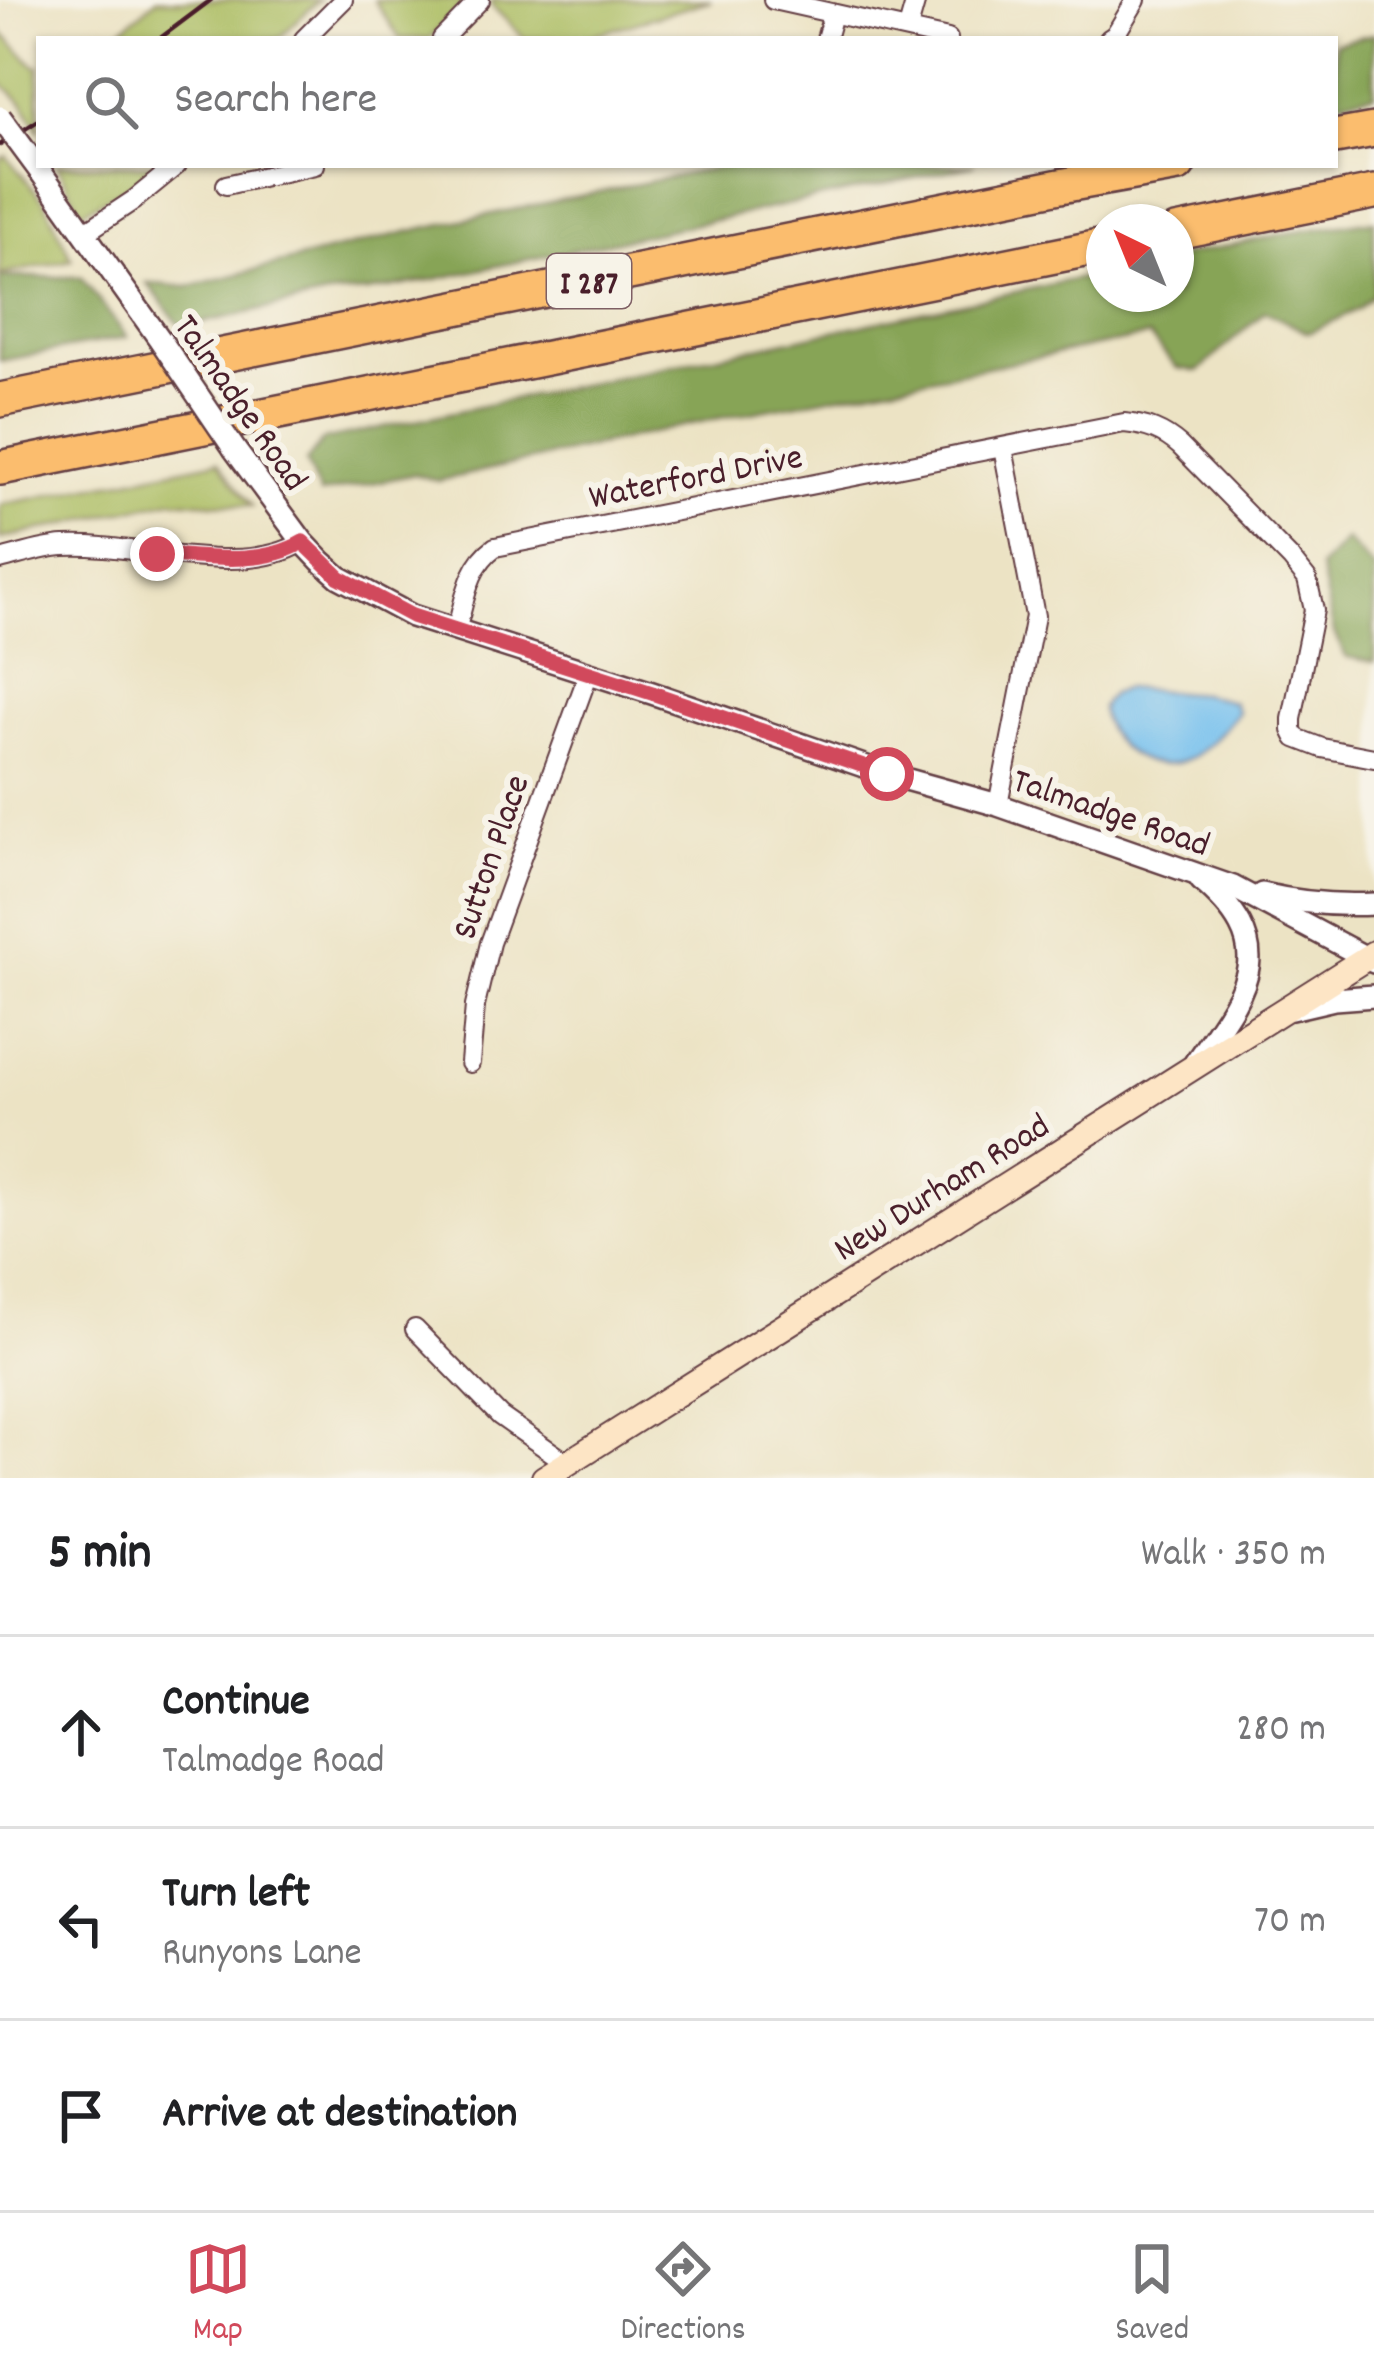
<!DOCTYPE html>
<html lang="en">
<head>
<meta charset="utf-8">
<style>
  :root { --surface:#fff; --page:#f6f6f6; --text:#202124; --muted:#757577; --line:#e0e0e0; --accent:#d1495b }
  body { margin:0; font-family:Dekko,sans-serif; background:var(--page); color:var(--text) }
  .compass { position:absolute; left:1086px; top:204px; width:108px; height:108px; border-radius:50%; background:var(--surface); box-shadow:0 3px 9px #0004; rotate:317deg }
  .stop { position:absolute; width:36px; height:36px; margin:-27px; border:9px solid #d1495b; border-radius:50%; background:#fff }
  .stop.end { background:#d1495b; border-color:#fff; box-shadow:0 3px 12px #0008 }
  .list { margin:0; padding:0; list-style:none }
  h2 { display:flex; justify-content:space-between; align-items:center; height:156px; margin:0; padding:0 48px; font-size:51px }
  h2 small { font-size:39px; font-weight:400; color:var(--muted) }
  .list li { display:grid; grid-template-columns:78px 1fr auto; gap:36px; align-items:center; box-sizing:border-box; height:192px; padding:0 48px; border-top:3px solid var(--line) }
  .list b { display:block; font-size:45px; white-space:nowrap }
  .list p { margin:0; font-size:39px; white-space:nowrap; color:var(--muted) }
  .list em { font-size:39px; font-style:normal; color:var(--muted) }
  .icon { flex:none; width:66px; height:66px; fill:none; stroke:currentColor; stroke-width:2; stroke-linecap:round; stroke-linejoin:round }
  .map { position:relative; flex:none; width:1374px; height:1478px; overflow:hidden }
  .search { position:absolute; background:var(--surface); box-shadow:0 3px 9px #0004; left:36px; right:36px; top:36px; height:132px; display:flex; align-items:center; gap:30px; box-sizing:border-box; padding:0 42px; border-radius:0px; color:var(--muted); font-size:45px }
  .sheet { height:732px; background:var(--surface) }
  nav { display:flex; justify-content:space-around; align-items:center; box-sizing:border-box; height:168px; border-top:3px solid var(--line); background:var(--surface); font-size:33px; color:var(--muted) }
  nav a { display:grid; justify-items:center; gap:6px }
  nav .on { color:var(--accent) }
  .map>svg:first-child { display:block }
  .green { fill:#aabc60; stroke:#7a6e46; stroke-width:3 }
  .forest { fill:#87a456; stroke:#686240; stroke-width:3 }
  .water { fill:#74c0ee; stroke:#5f708c; stroke-width:3 }
  .lines { fill:none; stroke-linecap:round; stroke-linejoin:round }
  .minor-casing { stroke:#623c42; stroke-width:22 }
  .tertiary-casing { stroke:#623c42; stroke-width:26 }
  .secondary-casing { stroke:#623c42; stroke-width:28 }
  .motorway-casing { stroke:#623c42; stroke-width:38 }
  .minor { stroke:#fff; stroke-width:18 }
  .tertiary { stroke:#fff; stroke-width:21 }
  .secondary { stroke:#fde5c5; stroke-width:24 }
  .motorway { stroke:#fbbd6e; stroke-width:33 }
  .rail { stroke:#4a1f2b; stroke-width:4.5 }
  .tertiary-bridge-casing { stroke:#623c42; stroke-width:26; stroke-linecap:butt }
  .tertiary-bridge { stroke:#fff; stroke-width:21 }
  .route { stroke:#d1495b; stroke-width:15 }
  .labels { text-anchor:middle; stroke-width:12; stroke-linejoin:round; paint-order:stroke }
  .shield { fill:#f7f3e8; stroke:#7e5f64; stroke-width:3 }
  .shield-label { font-size:33px; font-weight:bold; fill:#4a1f2b }
  .street-label { font-size:36px; fill:#4a1f2b; stroke:#f7f3e8 }
</style>
</head>
<body>
<div class="map">
<svg width="1374" height="1478" viewBox="0 0 1374 1478">
  <rect width="100%" height="100%" fill="#f7f3e8"/>
  <filter id="ink" filterUnits="userSpaceOnUse"><feTurbulence type="fractalNoise" baseFrequency=".00833" numOctaves="2"/><feDisplacementMap in="SourceGraphic" scale="24" xChannelSelector="R" yChannelSelector="G"/><feConvolveMatrix kernelMatrix="1 2 1 2 8 2 1 2 1" color-interpolation-filters="sRGB"/></filter>
  <filter id="wash" filterUnits="userSpaceOnUse"><feTurbulence type="fractalNoise" baseFrequency=".004" numOctaves="4" result="noise"/><feDisplacementMap in="SourceGraphic" scale="48" xChannelSelector="R" yChannelSelector="G"/><feGaussianBlur stdDeviation="2.7" result="paint"/><feColorMatrix in="noise" values="0 0 0 0 0 0 0 0 0 0 0 0 0 0 0 0 0 1.4 0 .05"/><feComposite in="paint" operator="in"/></filter>
  <g filter="url(#wash)">
    <rect width="100%" height="100%" fill="#ece3c4"/>
    <!-- green -->
    <g class="green">
      <polygon points="156,0 319,0 278,39 110,39"/>
      <polygon points="374,0 467,0 429,39 400,39"/>
      <polygon points="494,0 712,0 580,39 525,39 490,4"/>
      <polygon points="0,31 35,66 39,66 39,132 24,104 0,81"/>
      <polygon points="6,156 45,202 72,260 0,275 0,159"/>
      <polygon points="57,165 157,165 150,174 81,212"/>
      <polygon points="218,461 252,506 172,500 0,539 0,505"/>
    </g>
    <!-- forest -->
    <g class="forest">
      <polygon points="1374,34 1374,94 1335,101 1335,43"/>
      <polygon points="730,165 975,165 431,280 368,292 337,294 181,327 147,283 187,287 419,229"/>
      <polygon points="1374,220 1374,294 1358,309 1308,333 1265,311 1199,371 1177,368 1149,336 709,420 438,481 415,474 320,494 306,462 323,440 1104,273 1104,294 1176,294 1176,257 1283,234"/>
      <polygon points="0,277 81,277 127,337 0,361"/>
      <polygon points="1346,540 1374,569 1374,662 1346,657 1334,633 1320,567"/>
    </g>
    <!-- water -->
    <path class="water" d="M1125,688L1203,694L1233,702L1238,712C1224,729 1209,749 1188,759C1151,777 1106,748 1101,708L1111,694Z"/>
  </g>
  <g filter="url(#ink)">
    <g class="lines">
      <!-- minor casing -->
      <g class="minor-casing">
        <g id="minor">
          <polyline points="773,0 948,39"/>
          <polyline points="908,28 916,0"/>
          <polyline points="304,39 343,0"/>
          <polyline points="442,39 480,0"/>
          <polyline points="826,39 833,14"/>
          <polyline points="1109,39 1115,35 1136,0"/>
          <polyline points="226,185 315,165"/>
          <polyline points="86,232 134,200 177,165"/>
          <path d="M0,560C21,555 43,547 64,546C136,542 239,580 303,542"/>
          <path d="M456,631C465,600 468,566 495,547L1124,423C1147,425 1163,431 1180,446L1291,559L1307,579L1314,610L1292,719V730L1296,738L1322,748L1374,758"/>
          <polyline points="998,805 1035,616 1003,448"/>
          <polyline points="470,1063 475,1006 490,943 588,675"/>
          <polyline points="415,1329 500,1416 567,1463"/>
        </g>
      </g>
      <!-- tertiary casing -->
      <g class="tertiary-casing">
        <g id="tertiary">
          <polyline points="40,171 161,341"/>
          <polyline points="235,450 303,542 321,561 339,577 412,616 652,693 887,774 998,805 1233,887 1374,962"/>
          <path d="M1262,894C1300,903 1335,906 1374,904"/>
          <polyline points="1291,1009 1334,999 1374,996"/>
          <path d="M1195,1063C1244,992 1284,950 1201,880"/>
        </g>
      </g>
      <!-- secondary casing -->
      <g class="secondary-casing">
        <polyline id="secondary" points="544,1478 1374,953"/>
      </g>
      <!-- motorway casing -->
      <g class="motorway-casing">
        <g id="motorway">
          <polyline points="1335,137 1374,130"/>
          <polyline points="1176,232 1374,192"/>
          <polyline points="0,400 1060,186 1178,165"/>
          <polyline points="0,468 1104,246"/>
        </g>
      </g>
      <!-- minor -->
      <use href="#minor" class="minor"/>
      <!-- tertiary -->
      <use href="#tertiary" class="tertiary"/>
      <!-- secondary -->
      <use href="#secondary" class="secondary"/>
      <!-- motorway -->
      <use href="#motorway" class="motorway"/>
      <!-- rail -->
      <g class="rail">
        <polyline points="159,39 211,0"/>
        <polyline points="0,145 39,120"/>
      </g>
      <!-- tertiary-bridge casing -->
      <g class="tertiary-bridge-casing">
        <g id="tertiary-bridge">
          <polyline points="0,117 40,171"/>
          <polyline points="161,341 235,450"/>
        </g>
      </g>
      <!-- tertiary-bridge -->
      <use href="#tertiary-bridge" class="tertiary-bridge"/>
    </g>
  </g>
  <g class="lines" filter="url(#ink)">
    <!-- route -->
    <path class="route" d="M157,554C204,557 261,567 303,542L339,577L412,616L652,693L887,774"/>
  </g>
  <g class="labels">
    <!-- shield labels -->
    <rect class="shield" x="547" y="254" width="84" height="54" rx="9"/>
    <g class="shield-label">
      <text x="589" y="293">I 287</text>
    </g>
    <!-- street labels -->
    <g class="street-label">
      <text transform="translate(243 401) rotate(55)" y="13">Talmadge Road</text>
      <text transform="translate(695 474) rotate(-11)" y="13">Waterford Drive</text>
      <text transform="translate(1112 810) rotate(19)" y="13">Talmadge Road</text>
      <text transform="translate(488 856) rotate(-71)" y="13">Sutton Place</text>
      <text transform="translate(940 1185) rotate(-32)" y="13">New Durham Road</text>
    </g>
  </g>
</svg>
<svg class="compass" viewBox="-18 -18 36 36"><path d="M0-13l5 13h-10z" fill="#e53935"/><path d="M0 13l5-13h-10z" fill="#757577"/></svg>
<div class="stop" style="left:887px;top:774px"></div>
<div class="stop end" style="left:157px;top:554px"></div>
<div class="search"><svg class="icon" aria-label="search" viewBox="0 0 24 24"><circle cx="10" cy="10" r="6"/><path d="M15 15l6 6"/></svg>Search here</div>
</div>
<section class="sheet">
<h2>5 min<small>Walk · 350 m</small></h2>
<ul class="list">
<li><svg class="icon" aria-label="ahead" viewBox="0 0 24 24"><path d="M12 20V5M6 11l6-6 6 6"/></svg><div><b>Continue</b><p>Talmadge Road</p></div><em>280 m</em></li>
<li><svg class="icon" aria-label="left" viewBox="0 0 24 24"><path d="M17 20v-9H6M10 6l-5 5 5 5"/></svg><div><b>Turn left</b><p>Runyons Lane</p></div><em>70 m</em></li>
<li><svg class="icon" aria-label="arrive" viewBox="0 0 24 24"><path d="M6 21V4h12l-3 4 3 4H6"/></svg><div><b>Arrive at destination</b></div></li>
</ul>
</section>
<nav>
<a class="on"><svg class="icon" aria-label="map" viewBox="0 0 24 24"><path d="M3 6l6-2 6 2 6-2v14l-6 2-6-2-6 2zM9 4v14M15 6v14"/></svg>Map</a>
<a><svg class="icon" aria-label="directions" viewBox="0 0 24 24"><path d="M12 3l9 9-9 9-9-9zM9 14v-3h6M13 9l2 2-2 2"/></svg>Directions</a>
<a><svg class="icon" aria-label="saved" viewBox="0 0 24 24"><path d="M7 4h10v16l-5-4-5 4z"/></svg>Saved</a>
</nav>
</body>
</html>
